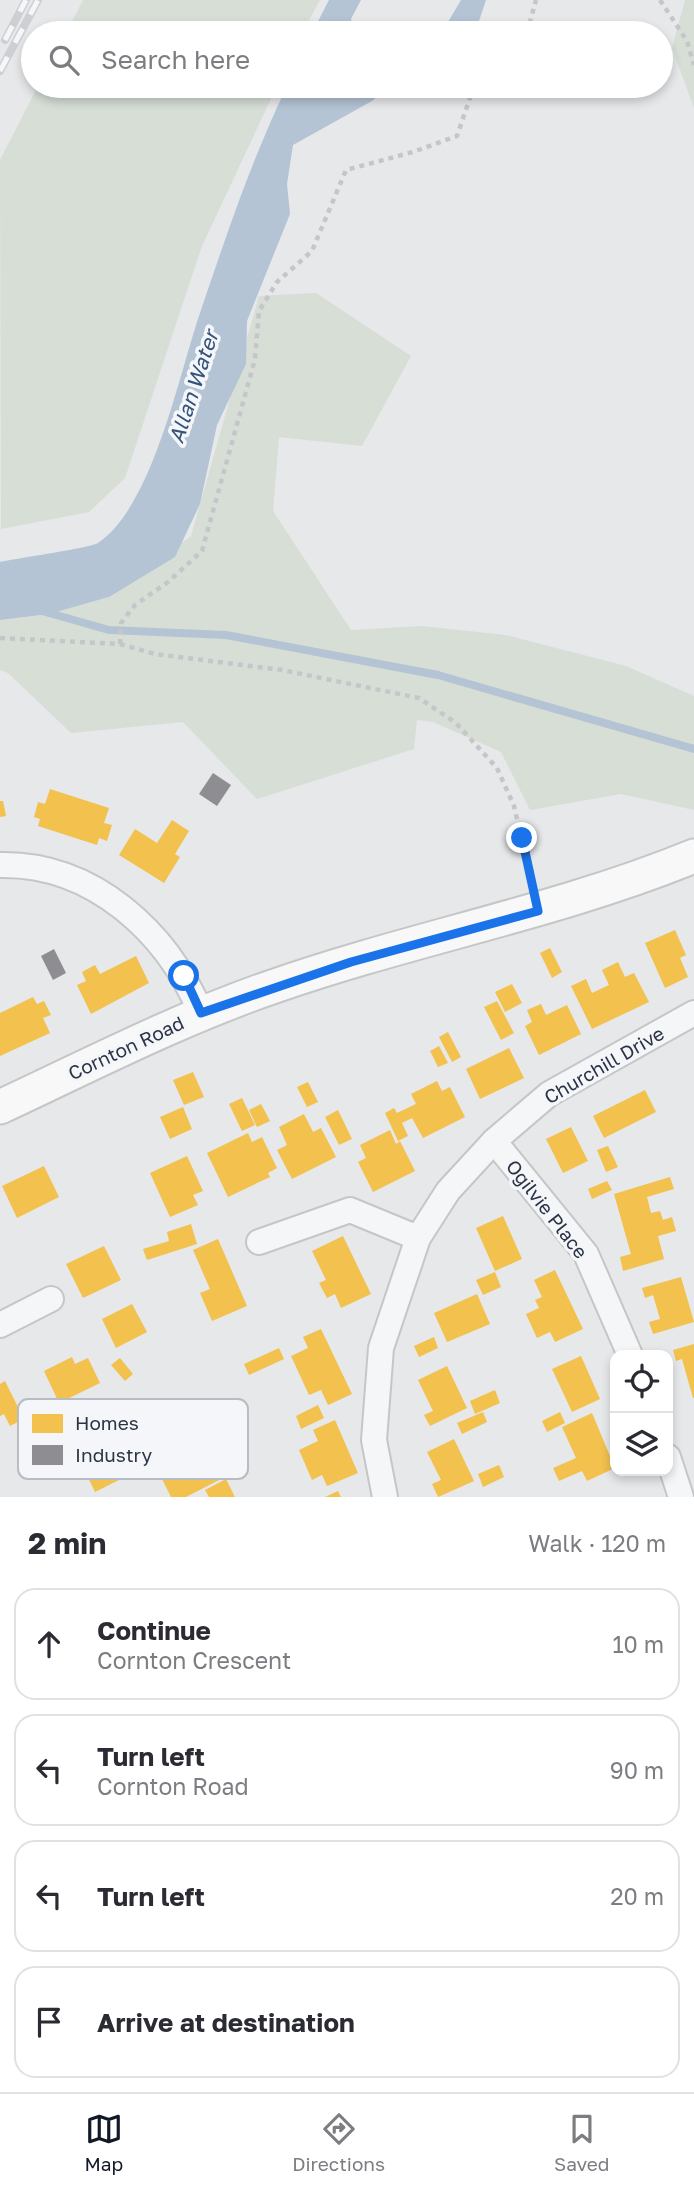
<!DOCTYPE html>
<html lang="en">
<head>
<meta charset="utf-8">
<style>
  :root { --surface:#fff; --page:#f2f2f3; --text:#2b2b33; --muted:#7c7c81; --line:#e1e1e2; --accent:#111827 }
  body { margin:0; font-family:"Golos Text",sans-serif; background:var(--page); color:var(--text) }
  .controls { position:absolute; right:21px; bottom:21px; display:grid; overflow:hidden; border-radius:14px; box-shadow:0 4px 10px #0003 }
  .controls button { width:63px; height:63px; display:grid; place-items:center; padding:0; border:0; border-bottom:2px solid var(--line); background:var(--surface); color:var(--text); font:35px sans-serif }
  .stop { position:absolute; width:21px; height:21px; margin:-16px; border:5px solid #1a73e8; border-radius:50%; background:#fff }
  .stop.end { background:#1a73e8; border-color:#fff; box-shadow:0 2px 7px #0008 }
  .list { margin:0; padding:0; list-style:none }
  h2 { display:flex; justify-content:space-between; align-items:center; height:91px; margin:0; padding:0 28px; font-size:30px }
  h2 small { font-size:23px; font-weight:400; color:var(--muted) }
  .list li { display:grid; grid-template-columns:46px 1fr auto; gap:21px; align-items:center; box-sizing:border-box; height:112px; margin:0 14px 14px; padding:0 14px; border:2px solid var(--line); border-radius:21px }
  .list b { display:block; font-size:26px; white-space:nowrap }
  .list p { margin:0; font-size:23px; white-space:nowrap; color:var(--muted) }
  .list em { font-size:23px; font-style:normal; color:var(--muted) }
  .icon { flex:none; width:38px; height:38px; fill:none; stroke:currentColor; stroke-width:2; stroke-linecap:round; stroke-linejoin:round }
  .map { position:relative; flex:none; width:694px; height:1497px; overflow:hidden }
  .search { position:absolute; background:var(--surface); box-shadow:0 4px 10px #0003; left:21px; right:21px; top:21px; height:77px; display:flex; align-items:center; gap:18px; box-sizing:border-box; padding:0 24px; border-radius:38px; color:var(--muted); font-size:26px }
  .sheet { height:595px; background:var(--surface) }
  nav { display:flex; justify-content:space-around; align-items:center; box-sizing:border-box; height:98px; border-top:2px solid var(--line); background:var(--surface); font-size:19px; color:var(--muted) }
  nav a { display:grid; justify-items:center; gap:4px }
  nav .on { color:var(--accent) }
  .map>svg:first-child { display:block }
  .green { fill:#d6ded6 }
  .water { fill:#b4c4d5 }
  .homes { fill:#f2c14e }
  .industry { fill:#8d8d92 }
  .lines { fill:none; stroke-linecap:round; stroke-linejoin:round }
  .stream { stroke:#b4c4d5; stroke-width:8 }
  .minor-casing { stroke:#c4c6c8; stroke-width:28 }
  .secondary-casing { stroke:#c4c6c8; stroke-width:37 }
  .path { stroke:#c5c6ca; stroke-width:4.5; stroke-dasharray:5 5; stroke-linecap:butt }
  .minor { stroke:#f5f6f7; stroke-width:24 }
  .secondary { stroke:#f8f8f8; stroke-width:33 }
  .rail-casing { stroke:#cecfd2; stroke-width:8 }
  .rail { stroke:#f4f6f9; stroke-width:5; stroke-dasharray:16; stroke-linecap:butt }
  .route { stroke:#1a73e8; stroke-width:9 }
  .labels { text-anchor:middle; stroke-width:7; stroke-linejoin:round; paint-order:stroke }
  .street-label { font-size:19px; fill:#2b3445; stroke:#f4f6f9 }
  .water-label { font-size:21px; font-style:italic; fill:#34527a; stroke:#f4f6f9 }
  .key { fill:#f4f6f9; stroke:#b8bcc3; stroke-width:2 }
  .key-label { font-size:19px; fill:#2b3445 }
</style>
</head>
<body>
<div class="map">
<svg width="694" height="1497" viewBox="0 0 694 1497">
  <rect width="100%" height="100%" fill="#e6e8ea"/>
  <!-- green -->
  <g class="green">
    <polygon points="83,0 320,0 302,33 66,33"/>
    <polygon points="685,0 694,0 694,108 672,48"/>
    <polygon points="38,86 277,86 202,246 125,478 89,512 1,529 0,160"/>
    <polygon points="316,293 411,356 362,446 279,437 273,511 351,630 422,626 506,635 626,666 694,696 694,810 621,794 530,810 501,752 433,722 417,720 414,749 257,799 183,722 71,733 8,673 0,670 0,620 49,614 109,597 191,536 259,296"/>
  </g>
  <!-- water -->
  <g class="water">
    <polygon points="329,0 361,0 351,19 353,33 312,33"/>
    <polygon points="461,0 486,0 475,33 422,33 448,22"/>
    <path d="M287,86H389L372,101L293,145L287,184L290,214L247,321L246,364L217,425L200,504L175,557L109,597L49,614L0,620V562C18,558 90,548 98,543C153,506 179,374 200,313C226,236 252,159 287,86Z"/>
  </g>
  <!-- homes -->
  <g class="homes">
    <polygon points="50,789 109,808 104,823 112,825 107,841 99,838 97,845 38,826 40,819 34,817 38,802 45,804"/>
    <polygon points="0,801 3,801 6,816 0,817"/>
    <polygon points="172,820 189,831 175,854 180,857 164,883 119,855 135,829 157,843"/>
    <polygon points="675,930 686,955 680,958 688,977 665,988 645,943"/>
    <polygon points="550,948 562,972 552,978 540,953"/>
    <polygon points="136,956 149,983 91,1014 77,985 86,981 82,972 95,965 100,974"/>
    <polygon points="618,962 625,977 634,973 649,1002 592,1029 571,986 586,979 592,993 609,985 602,970"/>
    <polygon points="512,984 522,1003 505,1012 495,992"/>
    <polygon points="33,997 37,1004 44,1001 51,1015 43,1018 50,1033 0,1056 0,1013"/>
    <polygon points="497,1001 514,1033 501,1040 484,1007"/>
    <polygon points="541,1004 546,1015 567,1005 581,1034 539,1055 525,1026 532,1022 527,1010"/>
    <polygon points="448,1032 461,1057 452,1062 439,1037"/>
    <polygon points="439,1046 448,1063 438,1067 430,1051"/>
    <polygon points="509,1048 524,1078 480,1099 466,1069"/>
    <polygon points="193,1072 204,1097 184,1105 173,1080"/>
    <polygon points="437,1081 442,1091 450,1087 465,1117 423,1138 412,1118 402,1123 408,1136 398,1141 385,1113 394,1108 397,1113 416,1104 411,1094"/>
    <polygon points="308,1082 318,1102 307,1107 297,1087"/>
    <polygon points="645,1090 656,1112 604,1138 593,1116"/>
    <polygon points="242,1098 255,1125 242,1131 229,1104"/>
    <polygon points="261,1104 270,1121 257,1127 249,1110"/>
    <polygon points="183,1107 192,1129 170,1139 160,1117"/>
    <polygon points="338,1110 352,1139 339,1145 325,1117"/>
    <polygon points="304,1114 313,1132 321,1128 336,1157 292,1179 277,1150 287,1145 279,1127"/>
    <polygon points="571,1127 588,1161 563,1173 546,1139"/>
    <polygon points="390,1130 396,1144 400,1141 415,1171 373,1192 358,1162 366,1158 360,1145"/>
    <polygon points="248,1133 252,1142 262,1137 277,1168 268,1173 270,1177 228,1197 207,1153"/>
    <polygon points="608,1146 618,1167 606,1172 597,1150"/>
    <polygon points="187,1156 203,1191 193,1195 198,1205 170,1217 150,1173"/>
    <polygon points="44,1166 59,1197 17,1218 2,1186"/>
    <polygon points="670,1177 674,1189 647,1197 651,1213 660,1211 663,1220 672,1217 676,1231 658,1236 664,1259 623,1271 620,1257 631,1254 614,1194"/>
    <polygon points="607,1181 612,1190 592,1199 588,1189"/>
    <polygon points="503,1216 522,1259 495,1271 476,1228"/>
    <polygon points="191,1224 197,1244 147,1260 143,1249 169,1241 167,1232"/>
    <polygon points="343,1236 371,1294 341,1308 335,1294 327,1298 319,1283 326,1280 312,1251"/>
    <polygon points="218,1239 247,1306 212,1321 200,1293 210,1289 193,1250"/>
    <polygon points="104,1246 121,1280 83,1298 66,1264"/>
    <polygon points="555,1270 583,1329 555,1342 550,1332 537,1338 526,1314 539,1308 535,1300 542,1297 534,1280"/>
    <polygon points="495,1272 501,1287 483,1295 476,1280"/>
    <polygon points="681,1277 694,1322 653,1334 649,1322 660,1319 653,1295 645,1298 642,1288"/>
    <polygon points="477,1294 490,1324 447,1342 434,1313"/>
    <polygon points="132,1304 147,1332 116,1348 102,1319"/>
    <polygon points="321,1329 352,1394 328,1405 321,1390 309,1395 291,1356 308,1348 303,1337"/>
    <polygon points="434,1337 438,1348 419,1357 414,1346"/>
    <polygon points="694,1344 694,1398 693,1398 682,1359 676,1361 673,1350"/>
    <polygon points="279,1348 284,1359 249,1375 244,1364"/>
    <polygon points="581,1356 600,1399 572,1412 552,1369"/>
    <polygon points="72,1357 75,1364 88,1358 100,1383 59,1403 44,1371"/>
    <polygon points="120,1358 133,1374 125,1381 111,1365"/>
    <polygon points="447,1366 467,1408 430,1426 424,1415 433,1411 418,1380"/>
    <polygon points="5,1381 24,1419 10,1426 4,1414 0,1416 0,1384"/>
    <polygon points="495,1390 500,1403 475,1414 470,1401"/>
    <polygon points="318,1405 324,1418 301,1429 296,1416"/>
    <polygon points="483,1412 487,1422 462,1434 457,1423"/>
    <polygon points="560,1412 565,1423 547,1432 542,1421"/>
    <polygon points="592,1413 615,1468 587,1481 582,1471 559,1481 553,1468 576,1458 562,1427"/>
    <polygon points="335,1420 358,1473 327,1486 322,1475 312,1480 299,1450 318,1441 313,1430"/>
    <polygon points="114,1436 133,1473 95,1492 83,1467 105,1456 99,1444"/>
    <polygon points="454,1439 474,1481 438,1497 432,1484 441,1480 427,1452"/>
    <polygon points="202,1441 221,1479 186,1497 171,1497 155,1465"/>
    <polygon points="499,1465 504,1477 483,1487 478,1474"/>
    <polygon points="226,1479 235,1497 209,1497 205,1490"/>
    <polygon points="338,1491 341,1497 325,1497"/>
  </g>
  <!-- industry -->
  <g class="industry">
    <polygon points="213,773 231,785 217,806 199,794"/>
    <polygon points="54,949 66,973 53,980 41,956"/>
  </g>
  <g class="lines">
    <!-- stream -->
    <polyline class="stream" points="42,611 109,630 226,635 438,675 694,749"/>
    <!-- minor casing -->
    <g class="minor-casing">
      <g id="minor">
        <path d="M0,865C93,863 167,932 201,1013"/>
        <polyline points="494,1141 586,1254 630,1355"/>
        <polyline points="259,1242 350,1210 418,1238"/>
        <polyline points="0,1325 51,1299"/>
        <polyline points="668,1457 681,1497"/>
        <polyline points="385,1497 374,1440 381,1348 418,1238 448,1191 494,1141 549,1094 694,1013"/>
      </g>
    </g>
    <!-- secondary casing -->
    <g class="secondary-casing">
      <path id="secondary" d="M0,1107C90,1065 179,1019 272,987C412,938 557,912 694,856"/>
    </g>
    <!-- path -->
    <g class="path">
      <polyline points="660,0 687,41 694,65"/>
      <polyline points="527,33 536,0"/>
      <polyline points="0,638 120,644 155,654 282,670 419,698 456,723 497,768 514,806 532,883"/>
      <polyline points="120,644 121,623 135,605 168,582 202,551 255,359 259,311 277,282 312,251 346,170 413,152 457,136 472,92 477,86"/>
    </g>
    <!-- minor -->
    <use href="#minor" class="minor"/>
    <!-- secondary -->
    <use href="#secondary" class="secondary"/>
    <!-- rail casing -->
    <g class="rail-casing">
      <g id="rail">
        <polyline points="5,40 26,0"/>
        <polyline points="0,71 38,0"/>
      </g>
    </g>
    <!-- rail -->
    <use href="#rail" class="rail"/>
  </g>
  <g class="lines">
    <!-- route -->
    <polyline class="route" points="184,976 201,1013 351,962 538,911 522,838"/>
  </g>
  <g class="labels">
    <!-- street labels -->
    <g class="street-label">
      <text transform="translate(126 1048) rotate(-25)" y="7">Cornton Road</text>
      <text transform="translate(604 1065) rotate(-30)" y="7">Churchill Drive</text>
      <text transform="translate(547 1209) rotate(52)" y="7">Ogilvie Place</text>
    </g>
    <!-- water labels -->
    <g class="water-label">
      <text transform="translate(194 387) rotate(-72)" y="7">Allan Water</text>
    </g>
  </g>
  <!-- legend -->
  <rect x="18" y="1399" width="230" height="80" rx="10" class="key"/>
  <rect x="32" y="1414" width="31" height="19" fill="#f2c14e"/>
  <rect x="32" y="1445" width="31" height="20" fill="#8d8d92"/>
  <g class="key-label">
    <text x="75" y="1430">Homes</text>
    <text x="75" y="1462">Industry</text>
  </g>
</svg>
<div class="controls">
<button><svg class="icon" aria-label="locate" viewBox="0 0 24 24"><circle cx="12" cy="12" r="6"/><path d="M12 2v4M12 18v4M2 12h4M18 12h4"/></svg></button>
<button><svg class="icon" aria-label="layers" viewBox="0 0 24 24"><path d="M12 4l9 5-9 5-9-5zM3 14l9 5 9-5"/></svg></button>
</div>
<div class="stop" style="left:184px;top:976px"></div>
<div class="stop end" style="left:522px;top:838px"></div>
<div class="search"><svg class="icon" aria-label="search" viewBox="0 0 24 24"><circle cx="10" cy="10" r="6"/><path d="M15 15l6 6"/></svg>Search here</div>
</div>
<section class="sheet">
<h2>2 min<small>Walk · 120 m</small></h2>
<ul class="list">
<li><svg class="icon" aria-label="ahead" viewBox="0 0 24 24"><path d="M12 20V5M6 11l6-6 6 6"/></svg><div><b>Continue</b><p>Cornton Crescent</p></div><em>10 m</em></li>
<li><svg class="icon" aria-label="left" viewBox="0 0 24 24"><path d="M17 20v-9H6M10 6l-5 5 5 5"/></svg><div><b>Turn left</b><p>Cornton Road</p></div><em>90 m</em></li>
<li><svg class="icon" aria-label="left" viewBox="0 0 24 24"><path d="M17 20v-9H6M10 6l-5 5 5 5"/></svg><div><b>Turn left</b></div><em>20 m</em></li>
<li><svg class="icon" aria-label="arrive" viewBox="0 0 24 24"><path d="M6 21V4h12l-3 4 3 4H6"/></svg><div><b>Arrive at destination</b></div></li>
</ul>
</section>
<nav>
<a class="on"><svg class="icon" aria-label="map" viewBox="0 0 24 24"><path d="M3 6l6-2 6 2 6-2v14l-6 2-6-2-6 2zM9 4v14M15 6v14"/></svg>Map</a>
<a><svg class="icon" aria-label="directions" viewBox="0 0 24 24"><path d="M12 3l9 9-9 9-9-9zM9 14v-3h6M13 9l2 2-2 2"/></svg>Directions</a>
<a><svg class="icon" aria-label="saved" viewBox="0 0 24 24"><path d="M7 4h10v16l-5-4-5 4z"/></svg>Saved</a>
</nav>
</body>
</html>
